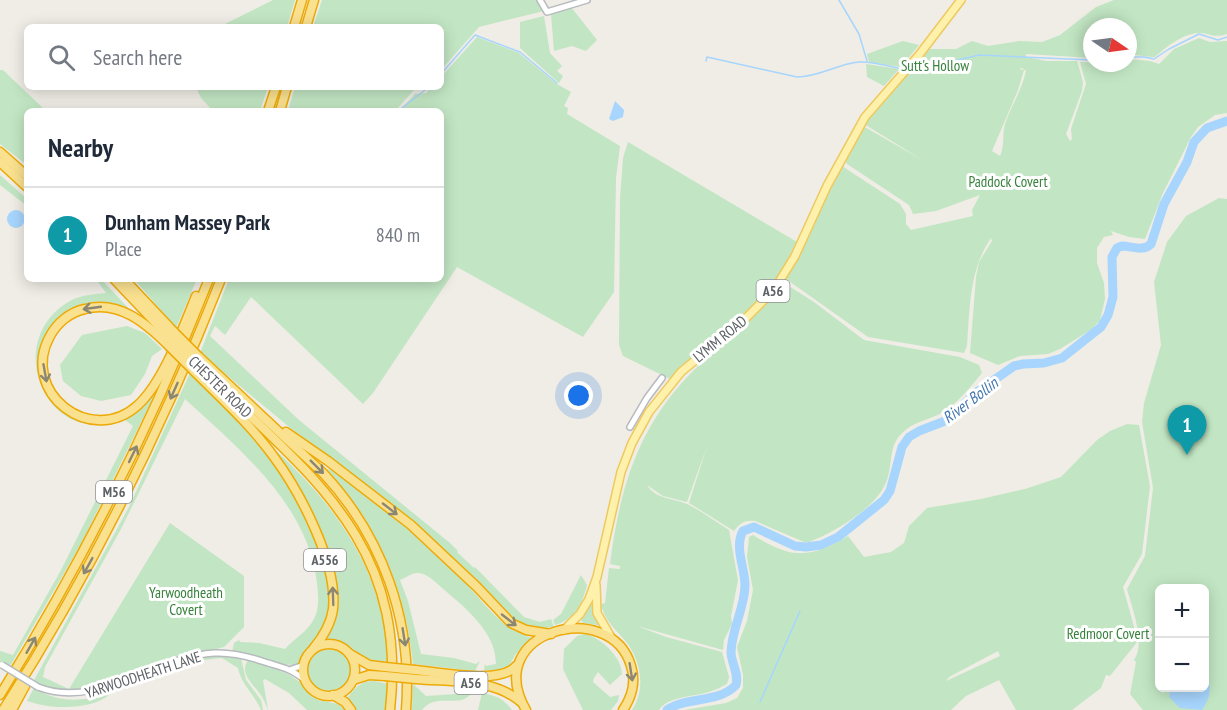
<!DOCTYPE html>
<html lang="en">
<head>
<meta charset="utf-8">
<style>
  :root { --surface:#fff; --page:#f2f2f3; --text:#1f2937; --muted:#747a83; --line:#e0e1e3; --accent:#1a73e8 }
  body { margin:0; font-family:"PT Sans Narrow",sans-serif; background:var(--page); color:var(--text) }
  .controls { position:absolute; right:18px; bottom:18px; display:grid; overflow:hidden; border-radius:9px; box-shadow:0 3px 15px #0003 }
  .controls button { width:54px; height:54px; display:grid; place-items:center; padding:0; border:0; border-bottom:2px solid var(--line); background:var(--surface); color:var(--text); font:30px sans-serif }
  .compass { position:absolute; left:1083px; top:18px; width:54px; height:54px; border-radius:50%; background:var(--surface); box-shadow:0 3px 15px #0003; rotate:103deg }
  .you { position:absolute; left:579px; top:396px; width:21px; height:21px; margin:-15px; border:4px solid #fff; border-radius:50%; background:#1a73e8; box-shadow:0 0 0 9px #1a73e833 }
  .badge { display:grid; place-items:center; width:39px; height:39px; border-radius:50%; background:var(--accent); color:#fff; font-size:20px; font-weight:700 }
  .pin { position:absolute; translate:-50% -50px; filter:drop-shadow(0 2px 3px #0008) }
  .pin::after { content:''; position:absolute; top:32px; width:21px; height:18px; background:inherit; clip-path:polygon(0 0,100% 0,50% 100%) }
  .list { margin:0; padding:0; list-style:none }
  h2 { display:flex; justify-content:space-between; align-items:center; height:78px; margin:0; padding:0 24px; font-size:26px }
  h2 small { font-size:20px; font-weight:400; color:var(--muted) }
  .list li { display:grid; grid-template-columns:39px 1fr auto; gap:18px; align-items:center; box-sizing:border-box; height:96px; padding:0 24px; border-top:2px solid var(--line) }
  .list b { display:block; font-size:22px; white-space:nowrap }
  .list p { margin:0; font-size:20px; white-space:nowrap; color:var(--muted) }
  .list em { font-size:20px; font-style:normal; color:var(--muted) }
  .icon { flex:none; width:33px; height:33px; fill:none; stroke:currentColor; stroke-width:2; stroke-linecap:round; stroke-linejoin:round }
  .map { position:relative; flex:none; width:1227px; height:710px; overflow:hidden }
  .search { position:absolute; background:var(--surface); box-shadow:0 3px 15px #0003; left:24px; top:24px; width:420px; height:66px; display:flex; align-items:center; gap:15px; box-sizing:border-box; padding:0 21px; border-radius:9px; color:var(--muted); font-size:22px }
  .panel { position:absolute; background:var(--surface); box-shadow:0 3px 15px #0003; left:24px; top:108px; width:420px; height:174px; border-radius:9px }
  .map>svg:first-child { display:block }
  .green { fill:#c2e6c3; fill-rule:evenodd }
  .water { fill:#a7d5fd }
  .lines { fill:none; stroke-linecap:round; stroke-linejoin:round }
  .stream { stroke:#a7d5fd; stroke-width:1.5 }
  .river { stroke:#a7d5fd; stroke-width:9 }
  .minor-casing { stroke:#b7babe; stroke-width:8 }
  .major-casing { stroke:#eec95f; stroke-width:10 }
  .highway-casing { stroke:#edaa06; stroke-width:11 }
  .minor { stroke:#fff; stroke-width:5 }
  .major { stroke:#fdf1ac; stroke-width:7 }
  .highway { stroke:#fae190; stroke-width:8 }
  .minor-bridge-casing { stroke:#b7babe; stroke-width:8; stroke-linecap:butt }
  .highway-bridge-casing { stroke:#edaa06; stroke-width:11; stroke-linecap:butt }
  .minor-bridge { stroke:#fff; stroke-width:5 }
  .highway-bridge { stroke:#fae190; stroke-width:8 }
  .oneway { stroke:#8c8772 }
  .labels { text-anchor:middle; stroke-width:6; stroke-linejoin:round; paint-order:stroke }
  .shield { fill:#fff; stroke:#8e9093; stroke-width:1.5 }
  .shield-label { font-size:14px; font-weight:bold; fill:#5d6065 }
  .park-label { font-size:15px; fill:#37823c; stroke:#fff }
  .street-label { font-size:15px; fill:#5d6065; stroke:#fff }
  .water-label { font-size:16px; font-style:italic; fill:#4376ae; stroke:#fff }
</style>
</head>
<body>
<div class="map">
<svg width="1227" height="710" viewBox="0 0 1227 710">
  <rect width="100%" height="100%" fill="#efede5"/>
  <!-- green -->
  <g class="green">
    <polygon points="273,0 295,0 287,27 219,27"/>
    <polygon points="322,0 537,0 544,11 479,27 441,70 441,27 313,27"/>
    <path d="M1114,0H1227V34C1212,39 1210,32 1198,33C1182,34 1166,47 1155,57H1151L1128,54V27H1092V58L1026,54V59L1027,57L1046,61H1077L1083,82L1082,91L1066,134L1070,141L1072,139L1071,129L1086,84L1080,62L1128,63V59L1150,61L1159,64L1174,49L1199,38L1210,42L1227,41V113L1215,115L1198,127L1191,137L1163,193L1145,239L1129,237L1111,231L1113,235L1104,237L1097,248V263L1104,283L1105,299L1100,320L1092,329L1060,349L1048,354L1020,356L998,365L970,353L976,277L979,262L992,241L991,238C969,270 970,308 967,346L964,353L868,337L786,279L814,226L831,184L842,166L900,204L906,214V224L911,230L973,216L972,210L980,195L936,211L913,214L909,205L847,164L845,159L863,126L924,161L864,124L874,110L887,100V94L927,49H956L972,41L988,46L1019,41L1042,42L1060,35L1096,7ZM1022,68L1026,71C1022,90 1011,106 1005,124C1002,135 1005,145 1000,156L992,151L1018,90L1024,70L1019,69Z"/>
    <polygon points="571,7 597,40 586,51 572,46 554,51 551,14"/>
    <polygon points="544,16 550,53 562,66 557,71 563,76 559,83 520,48 520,22"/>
    <polygon points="477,37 519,53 557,84 571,92 564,106 568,108 567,114 620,146 616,178 614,292 583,337 457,267 373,393 363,404 251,297 225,335 215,326 210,336 299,420 450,543 458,551 457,552 474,568 475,567 524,617 540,622 551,619 554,627 536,629 525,626 510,617 482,585 423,531 311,445 200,353 229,279 441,279 441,111 399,111 415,94 426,93 431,87 441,87 441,77"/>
    <polygon points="903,41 919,45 901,67 869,62 867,54"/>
    <polygon points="866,64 899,69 884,86 867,77"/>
    <polygon points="0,70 3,70 46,111 27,111 27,165 0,144"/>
    <polygon points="196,87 268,87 260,111 213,111 201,98"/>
    <polygon points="295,87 421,87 414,90 395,111 288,111"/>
    <polygon points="628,142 797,242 780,273 763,296 670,379 623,356 619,345 620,198 623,158"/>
    <polygon points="0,175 27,199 27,206 0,185"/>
    <path d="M1219,198L1227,199V710H1143L1130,694L1136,662L1134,660C1146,643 1132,608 1127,589L1145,556L1153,488L1142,422L1144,403L1161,345L1154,282L1167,242L1186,216ZM1160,588H1204V688H1160Z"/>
    <path d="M96,279H101L131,311L113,305L59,318C55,332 42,358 41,371C37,403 83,429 111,423C130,419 141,407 153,394L154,396L81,544L9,668L0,662V651L13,655L60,572L133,426L125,420C42,451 0,335 74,299C84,295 95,294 106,293Z"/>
    <polygon points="134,279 197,279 176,328"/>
    <path d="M784,283L814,302L864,340L960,357L979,365L982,373C973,384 956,405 943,412C930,420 914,421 902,433C888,447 893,463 887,480C878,507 835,532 809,542H804L755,521C744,520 740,523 734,531L689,503L707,446L687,502L663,496L647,485C656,500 675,498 689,505C703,512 716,522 729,530L738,580L731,616L732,624L724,640L723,650L637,626L666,637L722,652L729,677L727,684C721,687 715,690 709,692C693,697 668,696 659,710H632C646,689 641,662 627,643C616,629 605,622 601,604L605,603L609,568L620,569V566L610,564C620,487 638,426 694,370C725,340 756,317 784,283Z"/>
    <polygon points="127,326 145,333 162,349 152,356 145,374 131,395 101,401 81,396 63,381 60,365 82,335"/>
    <path d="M190,373C214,397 239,419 260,445C289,481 336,563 329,611C325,630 312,651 297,665C275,666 254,654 232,652L234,643L239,640L240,642L259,643L285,649C294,639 308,631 314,619C320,608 318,594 317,583C308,504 239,449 185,399L121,529L45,667L43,677L69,689L170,523L244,576V627L224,647L186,657L109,684L95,692L69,695L51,691L33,682L129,507Z"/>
    <path d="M1127,424L1139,425L1150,486L1142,554L1123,587L1138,641L1110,676L1106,675L1101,688L1072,710H1016L999,680L966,696L951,710H684L726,703L737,698L743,688V675L737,647L747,621L753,590L747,557L749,537L753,535C791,559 810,559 848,536L864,557L891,552L904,543L909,526L927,508L981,499L1025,489L1061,477L1097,440L1110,431ZM998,651L1000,656L946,681L949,677Z"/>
    <path d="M271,446C336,505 384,571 388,661C382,662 381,664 374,662C356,658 345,642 326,642L336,618L339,599L333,570L298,486Z"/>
    <path d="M326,468C341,474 357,488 371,498C401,521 431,546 457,573C480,598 499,628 532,638L515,655L508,668L502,671L484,670L485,663L486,666L496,664C496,631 464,607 441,587C435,582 426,572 417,573C412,573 405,578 400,580L408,601L421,654L454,658L476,664L480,661L475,671L413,664C405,587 378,526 326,468Z"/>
    <path d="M581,575L587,585C582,605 575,619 555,625L553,620L561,614Z"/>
    <polygon points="593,601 594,613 599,625 597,625 583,623 581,620"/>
    <path d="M585,634C600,637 622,657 622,674L610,685L598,672L594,678L593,682L610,697L619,695L618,701L611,710H583L563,669L564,649L577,636Z"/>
    <circle cx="330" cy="671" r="22"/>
    <path d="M226,655L241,658L246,680L261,700L263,710H261C255,695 241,684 238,668L222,658L196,661C204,654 217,656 226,655Z"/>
    <path d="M249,659L288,674L300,682L311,696L318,700L338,704L346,710H307L289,693L265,679L263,680L268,710C266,706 265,701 262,697C255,685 237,673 249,659Z"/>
    <path d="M374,681L388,684L386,710H355L348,697C356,687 361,681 374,681Z"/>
    <path d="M413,684L426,696L472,693C458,710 437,691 422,710H412Z"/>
    <path d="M34,688C61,704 80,701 110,694C92,710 52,710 27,701Z"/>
    <path d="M482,693C496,696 503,698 512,710H478Z"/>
  </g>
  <!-- water -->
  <g class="water">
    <polygon points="615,101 624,110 623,117 613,121 609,119"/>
    <circle cx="16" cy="219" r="9"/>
    <path d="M1205,676C1214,686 1209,700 1202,710L1180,708L1169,697L1171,688H1204Z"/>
  </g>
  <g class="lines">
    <!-- stream -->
    <g class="stream">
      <polyline points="839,0 859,34 867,61"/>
      <polyline points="1128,57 1144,57 1154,59 1169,49 1199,34 1218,40 1227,37"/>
      <path d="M706,61L707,57L797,77C819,77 837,64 859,62C871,61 885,65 898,68"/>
      <polyline points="911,71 979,55 1092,60"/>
      <polyline points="441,74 475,35 520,52 557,83"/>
      <polyline points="398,111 429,87"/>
      <polyline points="760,702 800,611"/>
    </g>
    <!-- river -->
    <path class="river" d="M667,710C687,696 718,704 736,685C739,673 732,665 731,653C731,630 745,608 745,585C745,568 734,547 743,531L754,527L795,546L806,547L821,545L838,537L884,500L890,491L902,447L909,437L919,431L945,421L977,392L1014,366L1023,364L1044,363L1062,358L1101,327L1108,315L1113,297L1112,257L1117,248L1122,246C1132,246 1143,252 1151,244L1164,204L1187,162L1194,142L1207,128L1227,121"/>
    <!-- minor casing -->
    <g class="minor-casing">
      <g id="minor">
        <polyline points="540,0 547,12 587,0"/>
        <polyline points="630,427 647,398 662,378"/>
        <polyline points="292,669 304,665"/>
        <path d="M38,687C97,710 155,657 214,653C233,652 251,657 268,663C285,668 291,669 305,680"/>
      </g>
    </g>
    <!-- major casing -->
    <g class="major-casing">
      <g id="major">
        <polyline points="596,585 597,613 612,639"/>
        <polyline points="564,630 580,614 589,599 597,577 621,472 632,443 649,412 681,372 744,320 774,290 795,256 827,186 865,117 919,55 961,0"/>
      </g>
    </g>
    <!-- highway casing -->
    <g class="highway-casing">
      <g id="highway">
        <polyline points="294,27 302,0"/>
        <polyline points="306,27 314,0"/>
        <polyline points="268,111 276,87"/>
        <polyline points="280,111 287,87"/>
        <polyline points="0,152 27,176"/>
        <polyline points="0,162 27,187"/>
        <polyline points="114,279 171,339"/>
        <polyline points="124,279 174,332"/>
        <path d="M169,346C146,323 119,300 85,309C70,312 57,323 50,336C19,392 91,448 138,405C163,382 183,328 196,296"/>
        <path d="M199,357L323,473C383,537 413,622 406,710"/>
        <path d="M196,364C304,471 409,538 390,710"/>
        <path d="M193,370C221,398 251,425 274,457C300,492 338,564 333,609C331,624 323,637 313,649"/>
        <polyline points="286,432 328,461 411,525 477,587 511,623 526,630 551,634"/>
        <circle cx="329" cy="670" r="26"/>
        <polyline points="350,654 369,665 385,667"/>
        <path d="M415,670C439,672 500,685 516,666"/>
        <path d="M416,679C451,682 493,678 521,702"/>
        <polyline points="353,680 369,675 385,676"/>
        <path d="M0,695C82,563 152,424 209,279"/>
        <polyline points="333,695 345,702 351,710"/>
        <path d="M3,710C90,575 162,429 221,279"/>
        <polyline points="12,710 25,686"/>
        <path d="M526,710C480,630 611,597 631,666C636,681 632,697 623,710"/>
      </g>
    </g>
    <!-- minor -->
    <use href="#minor" class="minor"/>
    <!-- major -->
    <use href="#major" class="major"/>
    <!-- highway -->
    <use href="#highway" class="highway"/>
    <!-- minor-bridge casing -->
    <g class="minor-bridge-casing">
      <polyline id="minor-bridge" points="2,665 38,687"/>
    </g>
    <!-- highway-bridge casing -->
    <g class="highway-bridge-casing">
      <g id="highway-bridge">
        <polyline points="174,332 199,357"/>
        <polyline points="171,339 196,364"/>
        <polyline points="169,346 193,370"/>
        <polyline points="385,667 415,670"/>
        <polyline points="385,676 416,679"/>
      </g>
    </g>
    <!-- minor-bridge -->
    <use href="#minor-bridge" class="minor-bridge"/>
    <!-- highway-bridge -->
    <use href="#highway-bridge" class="highway-bridge"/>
  </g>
  <!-- one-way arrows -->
  <defs><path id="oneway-shaft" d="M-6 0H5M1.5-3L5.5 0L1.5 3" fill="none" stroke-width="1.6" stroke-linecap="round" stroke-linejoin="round" transform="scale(1.5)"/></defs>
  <g class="oneway">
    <use href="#oneway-shaft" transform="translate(92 308) rotate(172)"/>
    <use href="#oneway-shaft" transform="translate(45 373) rotate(80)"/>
    <use href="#oneway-shaft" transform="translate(174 391) rotate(114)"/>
    <use href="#oneway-shaft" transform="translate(133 454) rotate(-64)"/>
    <use href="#oneway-shaft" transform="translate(317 467) rotate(45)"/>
    <use href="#oneway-shaft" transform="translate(390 509) rotate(38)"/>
    <use href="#oneway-shaft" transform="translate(88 566) rotate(119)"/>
    <use href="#oneway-shaft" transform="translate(333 596) rotate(-92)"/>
    <use href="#oneway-shaft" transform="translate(509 620) rotate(38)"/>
    <use href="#oneway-shaft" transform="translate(404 637) rotate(81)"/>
    <use href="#oneway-shaft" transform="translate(31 645) rotate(-60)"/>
    <use href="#oneway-shaft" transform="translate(631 672) rotate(81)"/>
  </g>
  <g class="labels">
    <!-- shield labels -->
    <g class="shield">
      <rect x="756.5" y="280" width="33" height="22" rx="4.5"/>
      <rect x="96" y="481" width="36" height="22" rx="4.5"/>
      <rect x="304" y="549" width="42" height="22" rx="4.5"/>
      <rect x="454.5" y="672" width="33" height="22" rx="4.5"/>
    </g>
    <g class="shield-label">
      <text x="773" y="296">A56</text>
      <text x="114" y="497">M56</text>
      <text x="325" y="565">A556</text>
      <text x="471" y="688">A56</text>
    </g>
    <!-- park labels -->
    <g class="park-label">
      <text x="935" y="71">Sutt's Hollow</text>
      <text x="1008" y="187">Paddock Covert</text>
      <text x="186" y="598">Yarwoodheath<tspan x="186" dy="17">Covert</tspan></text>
      <text x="1108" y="639">Redmoor Covert</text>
    </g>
    <!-- street labels -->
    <g class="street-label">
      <text transform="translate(720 339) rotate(-39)" y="5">LYMM ROAD</text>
      <text transform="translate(220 387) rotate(44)" y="5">CHESTER ROAD</text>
      <text transform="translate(143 675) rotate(-18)" y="5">YARWOODHEATH LANE</text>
    </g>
    <!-- water labels -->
    <g class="water-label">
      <text transform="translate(970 400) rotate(-37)" y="6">River Bollin</text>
    </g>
  </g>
</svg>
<div class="controls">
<button>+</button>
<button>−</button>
</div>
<svg class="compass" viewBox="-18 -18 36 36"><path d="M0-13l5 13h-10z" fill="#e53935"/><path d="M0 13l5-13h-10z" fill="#747a83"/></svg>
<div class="you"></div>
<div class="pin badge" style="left:1187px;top:455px;background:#0f9aa8">1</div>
<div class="search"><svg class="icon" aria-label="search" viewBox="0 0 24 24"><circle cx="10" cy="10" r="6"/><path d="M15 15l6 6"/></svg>Search here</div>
<section class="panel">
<h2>Nearby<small></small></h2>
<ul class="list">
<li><span class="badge" style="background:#0f9aa8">1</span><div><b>Dunham Massey Park</b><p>Place</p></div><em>840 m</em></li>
</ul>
</section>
</div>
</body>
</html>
